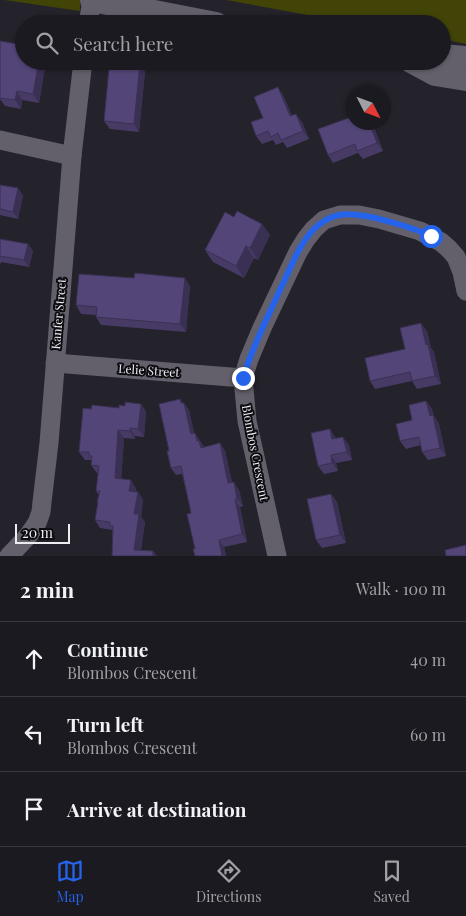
<!DOCTYPE html>
<html lang="en">
<head>
<meta charset="utf-8">
<style>
  :root { --surface:#1b1a20; --page:#28272d; --text:#f1f3f6; --muted:#a0a1a5; --line:#39383e; --accent:#2563eb }
  body { margin:0; font-family:"Playfair Display",serif; background:var(--page); color:var(--text) }
  .compass { position:absolute; left:346px; top:85px; width:45px; height:45px; border-radius:50%; background:var(--surface); box-shadow:0 1px 4px #0004; rotate:132deg }
  .scale { position:absolute; left:15px; bottom:12px; width:55px; box-sizing:border-box; padding-left:5px; border:2px solid #edecf2; border-top:0; font-size:14px; line-height:18px; white-space:nowrap; color:#edecf2; -webkit-text-stroke:4px #0d0c10; paint-order:stroke }
  .stop { position:absolute; width:15px; height:15px; margin:-11px; border:4px solid #2563eb; border-radius:50%; background:#fff }
  .stop.end { background:#2563eb; border-color:#fff; box-shadow:0 1px 5px #0008 }
  .list { margin:0; padding:0; list-style:none }
  h2 { display:flex; justify-content:space-between; align-items:center; height:65px; margin:0; padding:0 20px; font-size:21px }
  h2 small { font-size:16px; font-weight:400; color:var(--muted) }
  .list li { display:grid; grid-template-columns:32px 1fr auto; gap:15px; align-items:center; box-sizing:border-box; height:75px; padding:0 20px; border-top:1px solid var(--line) }
  .list b { display:block; font-size:19px; white-space:nowrap }
  .list p { margin:0; font-size:16px; white-space:nowrap; color:var(--muted) }
  .list em { font-size:16px; font-style:normal; color:var(--muted) }
  .icon { flex:none; width:28px; height:28px; fill:none; stroke:currentColor; stroke-width:2; stroke-linecap:round; stroke-linejoin:round }
  .map { position:relative; flex:none; width:466px; height:556px; overflow:hidden }
  .search { position:absolute; background:var(--surface); box-shadow:0 1px 4px #0004; left:15px; right:15px; top:15px; height:55px; display:flex; align-items:center; gap:12px; box-sizing:border-box; padding:0 18px; border-radius:28px; color:var(--muted); font-size:19px }
  .sheet { height:290px; background:var(--surface) }
  nav { display:flex; justify-content:space-around; align-items:center; box-sizing:border-box; height:70px; border-top:1px solid var(--line); background:var(--surface); font-size:14px; color:var(--muted) }
  nav a { display:grid; justify-items:center; gap:2px }
  nav .on { color:var(--accent) }
  .map>svg:first-child { display:block }
  .green { fill:#414307 }
  .lines { fill:none; stroke-linecap:round; stroke-linejoin:round }
  .minor { stroke:#63606b; stroke-width:19 }
  .tertiary { stroke:#63606b; stroke-width:24 }
  .wall { fill:#473b66 }
  .shaded-wall { fill:#3a3053 }
  .building { fill:#534577; stroke:#3a3053 }
  .route { stroke:#2563eb; stroke-width:6 }
  .labels { text-anchor:middle; stroke-width:4; stroke-linejoin:round; paint-order:stroke }
  .street-label { font-size:12px; fill:#edecf2; stroke:#0d0c10 }
</style>
</head>
<body>
<div class="map">
<svg width="466" height="556" viewBox="0 0 466 556">
  <rect width="100%" height="100%" fill="#24222a"/>
  <!-- green -->
  <g class="green">
    <polygon points="4,0 80,0 80,11"/>
    <polygon points="226,0 466,0 466,44 442,39 442,24 357,24"/>
  </g>
  <g class="lines">
    <!-- minor -->
    <g class="minor">
      <polyline points="88,24 92,0"/>
      <polyline points="0,140 72,156"/>
      <polyline points="55,363 243,378"/>
      <polyline points="9,556 28,536 37,523 41,512 42,502 49,443 72,156 83,61"/>
      <polyline points="277,556 247,421 243,378 249,359 262,328 298,252 306,239 314,229 324,220 340,215 359,215 379,219 420,231 441,242 449,249 456,257 462,272 466,291"/>
    </g>
    <!-- tertiary -->
    <g class="tertiary">
      <polyline points="92,0 216,24"/>
      <polyline points="442,56 466,58"/>
      <polyline points="411,61 435,74 466,79"/>
    </g>
  </g>
  <!-- wall -->
  <g class="wall">
    <polygon points="0,41 24,61 46,61 39,103 22,100 21,109 5,106 0,99"/>
    <polygon points="137,64 140,64 145,72 139,132 110,129 104,121 111,68"/>
    <polygon points="283,95 292,116 302,122 309,139 287,148 283,142 276,145 273,140 262,144 256,136 263,118"/>
    <polygon points="354,122 372,122 383,151 363,159 358,153 333,163 328,155"/>
    <polygon points="0,185 18,188 23,196 18,219 0,215"/>
    <polygon points="234,217 262,224 270,235 258,260 254,258 244,278 213,262 205,250"/>
    <polygon points="0,239 28,244 33,251 29,267 1,262 0,265"/>
    <polygon points="134,278 190,286 186,332 101,325 96,317 96,315 81,314 76,305"/>
    <polygon points="427,331 431,348 434,352 441,384 417,389 412,381 375,389 370,381 405,349"/>
    <polygon points="180,399 183,403 184,403 189,410 194,433 200,441 204,447 220,443 225,451 232,482 239,490 243,506 240,507 247,542 224,547 226,556 195,556 195,549 191,513 182,474 176,475 171,468 169,451"/>
    <polygon points="426,401 432,409 434,416 439,424 446,456 428,460 422,452 421,445 406,449 400,441 412,420"/>
    <polygon points="141,404 146,412 144,437 135,436 135,439 124,438 121,479 136,488 136,492 138,492 143,500 141,517 145,522 141,550 153,551 157,556 112,556 113,530 100,528 95,520 98,503 97,502 99,495 96,491 98,473 97,473 91,465 92,460 85,460 79,452 91,409 119,408 125,406"/>
    <polygon points="335,437 336,438 349,445 352,460 336,463 338,471 324,474 318,466"/>
    <polygon points="331,494 337,502 346,543 322,548 316,540"/>
  </g>
  <!-- shaded-wall -->
  <g class="shaded-wall">
    <polygon points="39,61 46,61 39,103 33,94"/>
    <polygon points="134,61 136,61 139,66 140,64 145,72 139,132 134,124"/>
    <polygon points="278,87 283,95 296,124 290,116"/>
    <polygon points="17,91 22,100 21,109 15,100"/>
    <polygon points="296,114 302,122 309,139 303,131"/>
    <polygon points="369,122 372,122 383,151 377,143"/>
    <polygon points="18,188 23,196 18,219 13,212"/>
    <polygon points="262,224 270,235 258,260 250,248"/>
    <polygon points="28,244 33,251 29,267 24,260"/>
    <polygon points="246,246 254,258 244,278 236,266"/>
    <polygon points="185,278 190,286 186,332 180,324"/>
    <polygon points="421,323 427,331 431,348 434,352 441,384 435,376 426,345"/>
    <polygon points="180,399 184,405 184,403 189,410 196,442 191,434"/>
    <polygon points="426,401 432,409 434,416 439,424 446,456 440,448 430,416"/>
    <polygon points="141,404 146,412 144,437 138,429"/>
    <polygon points="130,428 135,436 135,439 130,431"/>
    <polygon points="330,429 335,437 337,447 332,439"/>
    <polygon points="118,430 124,438 121,486 115,478"/>
    <polygon points="195,433 205,448 206,455 197,441"/>
    <polygon points="343,437 349,445 352,460 347,452"/>
    <polygon points="220,443 225,451 234,491 228,483"/>
    <polygon points="331,455 336,463 338,471 332,463"/>
    <polygon points="131,480 136,488 135,499 129,491"/>
    <polygon points="234,482 239,490 243,506 237,499"/>
    <polygon points="138,492 143,500 141,517 145,522 140,556 134,550 134,514"/>
    <polygon points="331,494 337,502 346,543 340,535"/>
    <polygon points="235,499 240,507 247,542 242,534"/>
    <polygon points="219,540 224,547 226,556 222,556"/>
    <polygon points="153,551 157,556 153,556"/>
  </g>
  <!-- building -->
  <g class="building">
    <polygon points="0,41 24,45 24,61 39,61 33,94 17,91 15,100 0,98"/>
    <polygon points="112,61 134,61 134,63 140,64 134,124 104,121 109,68 111,68"/>
    <polygon points="278,87 290,116 296,114 303,131 281,140 278,133 271,137 268,131 256,136 251,122 263,118 254,97"/>
    <polygon points="354,116 354,122 369,122 377,143 357,151 355,144 328,155 318,129"/>
    <polygon points="0,185 18,188 13,212 0,209"/>
    <polygon points="237,211 262,224 250,248 246,246 236,266 205,250 225,212 234,217"/>
    <polygon points="0,239 28,244 24,260 0,256"/>
    <polygon points="135,273 185,278 180,324 96,317 97,307 76,305 79,274 134,278"/>
    <polygon points="421,323 426,345 428,344 435,376 412,381 410,372 370,381 365,358 405,349 400,328"/>
    <polygon points="180,399 181,403 184,403 191,434 195,433 197,441 199,441 201,448 220,443 228,483 234,482 237,499 235,499 242,534 219,540 222,556 195,556 193,549 195,549 187,514 191,513 181,466 171,468 167,451 169,451 159,404"/>
    <polygon points="426,401 430,416 433,415 440,448 422,452 419,437 400,441 396,424 412,420 409,405"/>
    <polygon points="125,402 141,404 138,429 130,428 130,431 118,430 115,478 131,480 129,491 138,492 134,514 139,514 134,550 153,551 153,556 112,556 113,526 110,526 110,522 95,520 98,502 97,502 100,491 96,491 99,466 91,465 92,456 89,456 89,452 79,452 83,408 91,409 92,405 119,408 119,405 125,406"/>
    <polygon points="330,429 332,439 343,437 347,452 331,455 332,463 318,466 311,433"/>
    <polygon points="331,494 340,535 316,540 307,499"/>
    <polygon points="466,545 466,556 446,556 445,550"/>
  </g>
  <g class="lines">
    <!-- route -->
    <path class="route" d="M243,378C252,347 267,319 280,290C290,270 298,246 313,230C320,223 329,217 339,215C361,211 411,227 431,236"/>
  </g>
  <g class="labels">
    <!-- street labels -->
    <g class="street-label">
      <text transform="translate(59 314) rotate(-85)" y="4">Kanfer Street</text>
      <text transform="translate(149 371) rotate(4)" y="4">Lelie Street</text>
      <text transform="translate(255 453) rotate(79)" y="4">Blombos Crescent</text>
    </g>
  </g>
</svg>
<svg class="compass" viewBox="-18 -18 36 36"><path d="M0-13l5 13h-10z" fill="#e53935"/><path d="M0 13l5-13h-10z" fill="#a0a1a5"/></svg>
<div class="scale">20 m</div>
<div class="stop" style="left:431px;top:236px"></div>
<div class="stop end" style="left:243px;top:378px"></div>
<div class="search"><svg class="icon" aria-label="search" viewBox="0 0 24 24"><circle cx="10" cy="10" r="6"/><path d="M15 15l6 6"/></svg>Search here</div>
</div>
<section class="sheet">
<h2>2 min<small>Walk · 100 m</small></h2>
<ul class="list">
<li><svg class="icon" aria-label="ahead" viewBox="0 0 24 24"><path d="M12 20V5M6 11l6-6 6 6"/></svg><div><b>Continue</b><p>Blombos Crescent</p></div><em>40 m</em></li>
<li><svg class="icon" aria-label="left" viewBox="0 0 24 24"><path d="M17 20v-9H6M10 6l-5 5 5 5"/></svg><div><b>Turn left</b><p>Blombos Crescent</p></div><em>60 m</em></li>
<li><svg class="icon" aria-label="arrive" viewBox="0 0 24 24"><path d="M6 21V4h12l-3 4 3 4H6"/></svg><div><b>Arrive at destination</b></div></li>
</ul>
</section>
<nav>
<a class="on"><svg class="icon" aria-label="map" viewBox="0 0 24 24"><path d="M3 6l6-2 6 2 6-2v14l-6 2-6-2-6 2zM9 4v14M15 6v14"/></svg>Map</a>
<a><svg class="icon" aria-label="directions" viewBox="0 0 24 24"><path d="M12 3l9 9-9 9-9-9zM9 14v-3h6M13 9l2 2-2 2"/></svg>Directions</a>
<a><svg class="icon" aria-label="saved" viewBox="0 0 24 24"><path d="M7 4h10v16l-5-4-5 4z"/></svg>Saved</a>
</nav>
</body>
</html>
